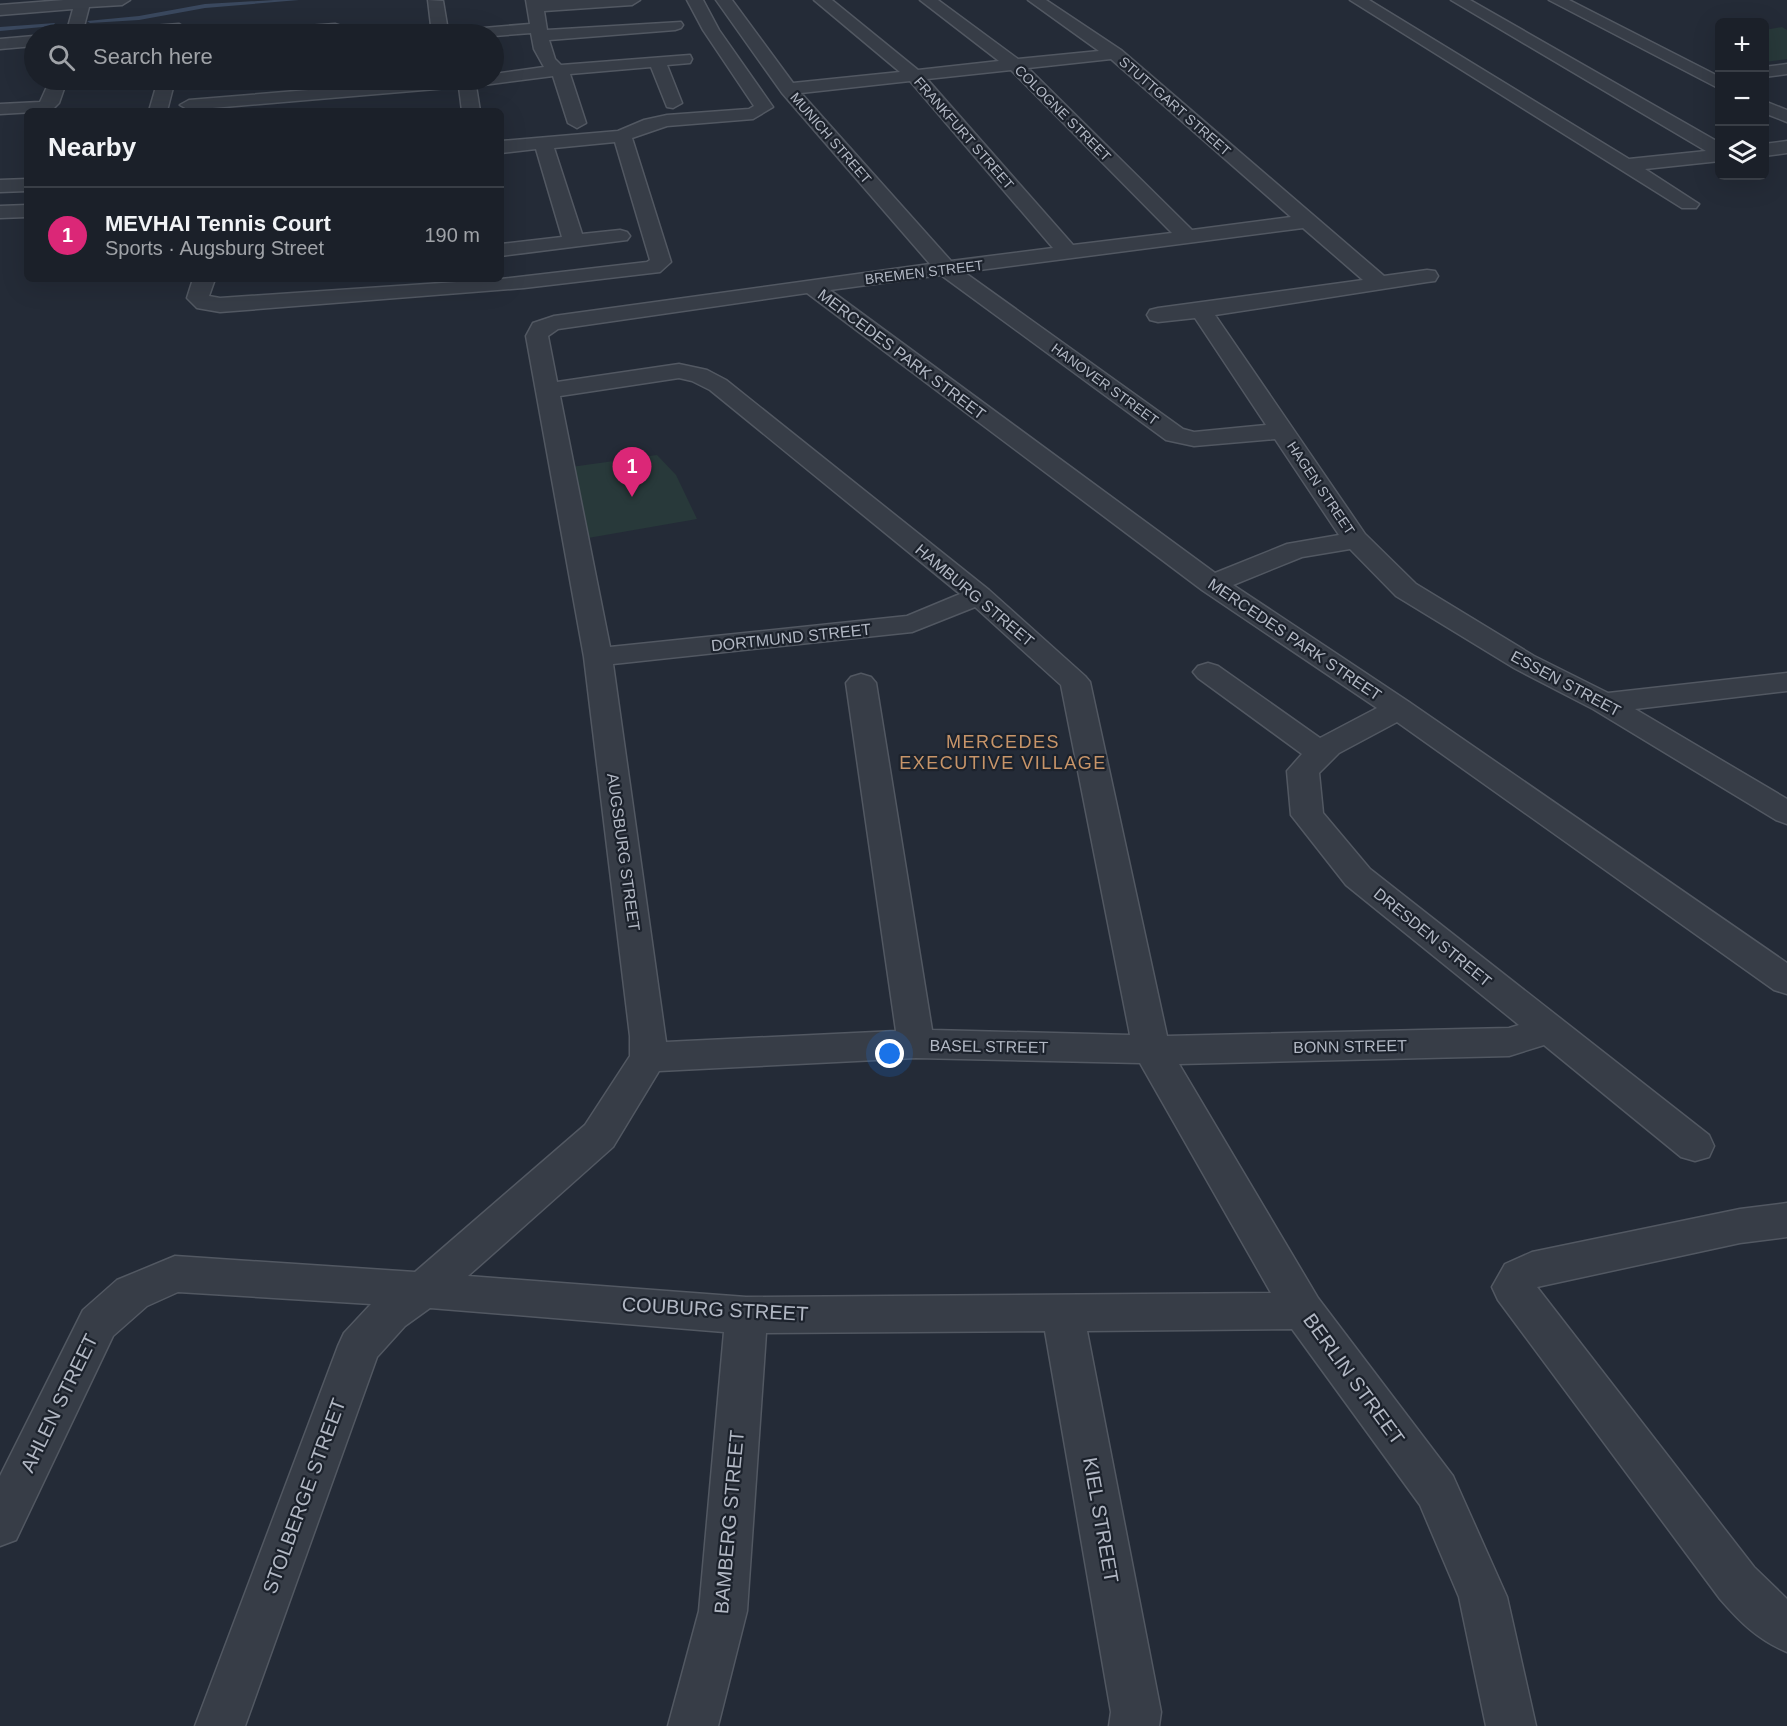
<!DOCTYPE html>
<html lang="en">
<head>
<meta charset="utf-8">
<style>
  :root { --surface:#1b2029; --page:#282d35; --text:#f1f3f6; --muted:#a0a3a8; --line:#393e46; --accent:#db2777 }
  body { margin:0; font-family:Helvetica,sans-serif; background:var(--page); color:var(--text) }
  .controls { position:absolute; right:18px; top:18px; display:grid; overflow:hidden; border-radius:9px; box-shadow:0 6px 24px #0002 }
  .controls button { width:54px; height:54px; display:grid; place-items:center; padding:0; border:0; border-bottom:2px solid var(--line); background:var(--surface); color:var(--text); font:30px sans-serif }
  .you { position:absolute; left:890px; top:1054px; width:21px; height:21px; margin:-15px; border:4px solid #fff; border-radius:50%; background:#1a73e8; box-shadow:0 0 0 9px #1a73e833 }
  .badge { display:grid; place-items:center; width:39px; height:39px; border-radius:50%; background:var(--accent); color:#fff; font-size:20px; font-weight:700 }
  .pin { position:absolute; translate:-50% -50px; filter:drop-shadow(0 2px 3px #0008) }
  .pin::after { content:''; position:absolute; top:32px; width:21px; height:18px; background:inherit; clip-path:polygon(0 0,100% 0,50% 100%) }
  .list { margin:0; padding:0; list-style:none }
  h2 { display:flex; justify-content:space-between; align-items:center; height:78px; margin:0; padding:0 24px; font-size:26px }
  h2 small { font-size:20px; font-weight:400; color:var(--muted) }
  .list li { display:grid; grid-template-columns:39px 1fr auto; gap:18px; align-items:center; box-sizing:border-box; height:96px; padding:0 24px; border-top:2px solid var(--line) }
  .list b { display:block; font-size:22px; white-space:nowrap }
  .list p { margin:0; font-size:20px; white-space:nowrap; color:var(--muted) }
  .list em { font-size:20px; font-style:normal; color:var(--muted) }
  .icon { flex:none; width:33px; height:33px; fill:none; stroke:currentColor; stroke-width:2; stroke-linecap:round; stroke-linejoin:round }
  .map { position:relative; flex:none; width:1787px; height:1726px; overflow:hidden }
  .search { position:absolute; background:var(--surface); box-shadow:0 6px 24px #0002; left:24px; top:24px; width:480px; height:66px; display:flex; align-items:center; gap:15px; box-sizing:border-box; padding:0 21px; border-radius:33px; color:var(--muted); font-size:22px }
  .panel { position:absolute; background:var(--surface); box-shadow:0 6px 24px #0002; left:24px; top:108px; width:480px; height:174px; border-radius:9px }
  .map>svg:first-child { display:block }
  .green { fill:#28393a }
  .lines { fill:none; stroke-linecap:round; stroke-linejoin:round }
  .stream { fill:#3a485e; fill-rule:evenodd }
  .street-casing { stroke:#525862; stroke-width:3 }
  .street { fill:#373d47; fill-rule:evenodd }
  .labels { text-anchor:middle; stroke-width:4.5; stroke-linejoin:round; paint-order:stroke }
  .far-street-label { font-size:14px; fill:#b2b8c4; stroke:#1c222c }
  .street-label { font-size:16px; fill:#b2b8c4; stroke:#1c222c }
  .neighbourhood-label { font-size:18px; letter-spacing:1.5px; fill:#c89569; stroke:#1c222c }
  .near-street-label { font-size:20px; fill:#b2b8c4; stroke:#1c222c }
</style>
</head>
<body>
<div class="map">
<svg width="1787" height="1726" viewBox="0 0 1787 1726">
  <rect width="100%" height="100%" fill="#242b37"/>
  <!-- green -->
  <g class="green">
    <polygon points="1782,27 1787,30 1787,59 1765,62 1765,30"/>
    <polygon points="657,455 676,475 697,519 588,538 571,467"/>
  </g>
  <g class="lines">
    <!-- stream -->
    <g class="stream">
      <polygon points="274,0 299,0 205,8 139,20 90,23 87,21 139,16 205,4"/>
      <polygon points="55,23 53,26 0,31 0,27"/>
    </g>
    <!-- street casing -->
    <g class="street-casing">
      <g id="street">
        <polygon points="64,0 130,0 122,5 89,7 82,34 66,34 73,9 0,15 0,5"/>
        <polygon points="526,0 640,0 632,5 544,11 547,30 681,22 683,25 681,28 675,30 549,40 555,59 561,65 690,55 692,59 690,63 667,65 682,103 673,108 667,107 651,67 570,74 586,123 577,128 568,123 553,76 476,86 480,111 462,111 459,87 189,110 180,105 189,100 429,80 494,80 494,74 544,67 534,49 531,33 494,36 432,34 428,0 443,1 448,31 530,24"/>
        <polygon points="687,0 703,0 719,30 773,107 753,119 667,126 632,138 671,262 660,272 524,288 220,312 197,308 187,298 193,279 215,279 209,296 220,298 501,279 647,262 650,260 615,142 554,148 582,234 620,230 627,232 630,236 627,240 501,256 501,244 562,237 536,149 501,153 501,141 618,131 644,120 667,115 749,109 754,106 703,30"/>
        <path d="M716,0H732L793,83L900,72L814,0H832L918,70L999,61L920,0H938L1018,59L1099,51L1028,0H1046L1121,50L1384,276L1427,270L1435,271L1438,276L1435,281L1427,282L1215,315L1365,534L1416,584L1534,656L1608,693L1787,673V691L1635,709L1787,799V824L1776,820L1593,709L1514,668L1396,596L1350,549L1302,557L1233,585L1409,702L1787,963V994L1774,990L1397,722L1339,753L1319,773L1323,813L1370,869L1709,1135L1714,1146L1709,1157L1695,1161L1681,1157L1544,1045L1509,1056L1179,1064L1318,1298L1453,1476L1507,1597L1536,1726H1486L1459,1597L1420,1505L1292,1329L1087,1331L1161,1712L1159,1726H1109L1111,1712L1045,1331L766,1333L747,1611L718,1726H668L699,1611L724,1332L430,1308L405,1326L377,1357L245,1726H195L338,1346L344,1333L371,1304L178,1292L147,1306L113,1336L16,1540L0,1546V1476L83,1310L117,1280L175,1256L415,1272L585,1125L630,1056V1036L584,657L526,336L533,323L554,316L930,264L782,93ZM1111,59L1291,217L1192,230L1028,68ZM1011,70L1172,233L1073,245L927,79ZM910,81L1053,248L951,261L801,93ZM1303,228L1363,280L1158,308L1150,310L1147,315L1150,320L1158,322L1195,318L1266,425L1194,432L1183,429L964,272ZM941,275L1166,440L1194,446L1275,439L1339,535L1287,544L1215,573L830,290ZM807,293L1202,590L1377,708L1320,738L1218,666L1208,663L1198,666L1193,672L1198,678L1302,754L1287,771L1291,815L1346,885L1519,1025L1509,1028L1167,1036L1090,682L1085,676L989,590L726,380L707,370L679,364L557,382L548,336L558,329ZM679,378L692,381L710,390L960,594L907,616L610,647L560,396ZM975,607L1061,685L1130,1035L932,1030L876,683L871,677L861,674L851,677L846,683L896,1031L666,1042L613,664L912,632ZM916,1058L1140,1063L1271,1293L746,1297L468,1276L613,1147L659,1071Z"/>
        <polygon points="1350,0 1369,0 1629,159 1706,151 1451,0 1470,0 1720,143 1720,161 1645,169 1699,204 1696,208 1682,208"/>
        <polygon points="1549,0 1569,0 1720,77 1720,89"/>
        <polygon points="179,24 187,29 186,34 106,34 114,29"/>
        <polygon points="335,24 341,26 343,29 341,32 259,34 267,29"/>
        <polygon points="34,36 34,46 0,49 0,39"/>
        <polygon points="1787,64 1787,74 1764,77 1764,67"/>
        <polygon points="50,80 67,80 59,103 51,111 0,114 0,104 40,102"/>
        <polygon points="158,80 175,80 167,111 149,111"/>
        <polygon points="1764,101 1787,110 1787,122 1764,113"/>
        <polygon points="1787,141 1787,153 1764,156 1764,144"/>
        <polygon points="27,179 27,191 0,192 0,180"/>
        <polygon points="27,205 27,217 0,218 0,206"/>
        <path d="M1787,1203V1237L1740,1243L1537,1287L1754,1567L1787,1599V1652C1758,1640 1740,1622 1720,1599L1498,1300L1492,1287L1505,1264L1532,1252L1740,1209Z"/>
      </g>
    </g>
    <!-- street -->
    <use href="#street" class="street"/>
  </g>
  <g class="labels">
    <!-- far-street labels -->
    <g class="far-street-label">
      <text transform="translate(1175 106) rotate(41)" y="5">STUTTGART STREET</text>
      <text transform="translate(1063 113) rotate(45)" y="5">COLOGNE STREET</text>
      <text transform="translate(964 133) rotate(49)" y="5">FRANKFURT STREET</text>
      <text transform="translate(831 138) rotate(49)" y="5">MUNICH STREET</text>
      <text transform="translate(924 272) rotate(-7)" y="5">BREMEN STREET</text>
      <text transform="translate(1105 384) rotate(36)" y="5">HANOVER STREET</text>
      <text transform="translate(1321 488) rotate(56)" y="5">HAGEN STREET</text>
    </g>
    <!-- street labels -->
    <g class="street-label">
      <text transform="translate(902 354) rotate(37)" y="6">MERCEDES PARK STREET</text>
      <text transform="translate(975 595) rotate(40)" y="6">HAMBURG STREET</text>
      <text transform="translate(791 637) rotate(-6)" y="6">DORTMUND STREET</text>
      <text transform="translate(1295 639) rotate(34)" y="6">MERCEDES PARK STREET</text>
      <text transform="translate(1566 683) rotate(28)" y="6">ESSEN STREET</text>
      <text transform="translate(624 852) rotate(82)" y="6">AUGSBURG STREET</text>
      <text transform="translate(1433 937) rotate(39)" y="6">DRESDEN STREET</text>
      <text transform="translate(989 1046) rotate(1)" y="6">BASEL STREET</text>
      <text transform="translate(1350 1046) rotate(-1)" y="6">BONN STREET</text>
    </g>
    <!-- neighbourhood labels -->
    <g class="neighbourhood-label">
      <text x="1003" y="748">MERCEDES<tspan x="1003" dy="21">EXECUTIVE VILLAGE</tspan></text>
    </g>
    <!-- near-street labels -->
    <g class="near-street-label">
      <text transform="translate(715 1309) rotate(3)" y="7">COUBURG STREET</text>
      <text transform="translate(1354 1379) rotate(54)" y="7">BERLIN STREET</text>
      <text transform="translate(59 1403) rotate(-64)" y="7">AHLEN STREET</text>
      <text transform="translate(304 1496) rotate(-70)" y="7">STOLBERGE STREET</text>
      <text transform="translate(1101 1520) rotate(80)" y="7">KIEL STREET</text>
      <text transform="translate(729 1522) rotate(-85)" y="7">BAMBERG STREET</text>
    </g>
  </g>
</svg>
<div class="controls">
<button>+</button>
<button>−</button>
<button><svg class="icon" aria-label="layers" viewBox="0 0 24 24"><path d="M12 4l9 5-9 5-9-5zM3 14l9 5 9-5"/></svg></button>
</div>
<div class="you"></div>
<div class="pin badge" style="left:632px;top:497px">1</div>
<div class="search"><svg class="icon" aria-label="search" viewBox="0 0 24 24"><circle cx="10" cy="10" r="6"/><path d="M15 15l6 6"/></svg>Search here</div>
<section class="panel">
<h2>Nearby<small></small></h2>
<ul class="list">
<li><span class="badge">1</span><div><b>MEVHAI Tennis Court</b><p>Sports · Augsburg Street</p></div><em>190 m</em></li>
</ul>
</section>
</div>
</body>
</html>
